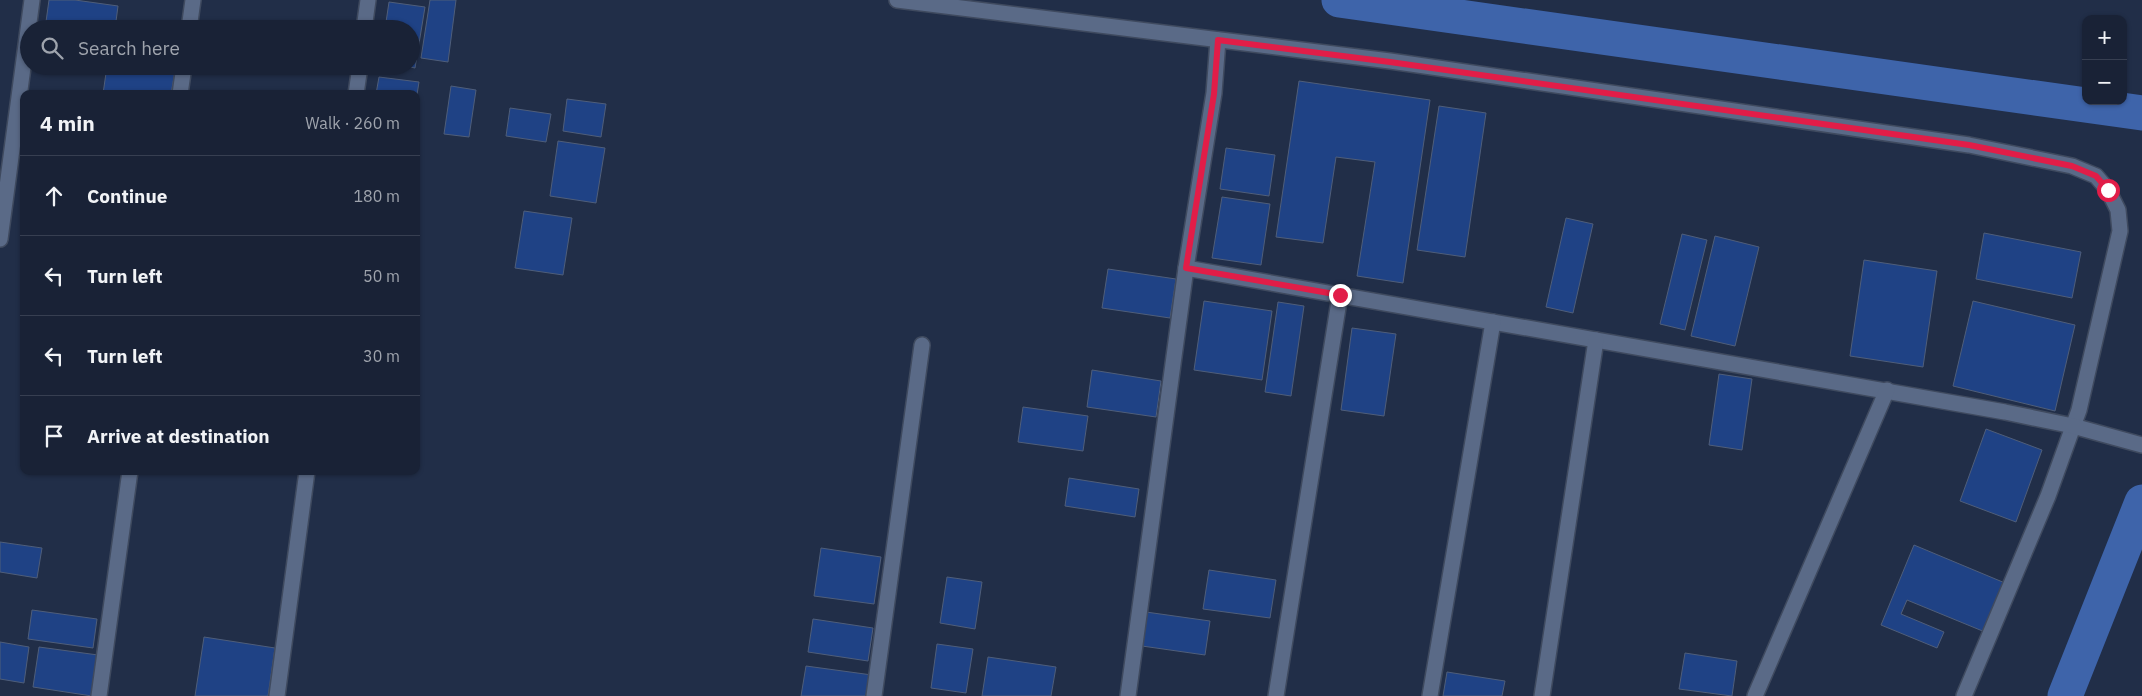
<!DOCTYPE html>
<html lang="en">
<head>
<meta charset="utf-8">
<style>
  :root { --surface:#192236; --page:#222a3e; --text:#f1f3f6; --muted:#9fa4ad; --line:#373f51 }
  body { margin:0; font-family:"IBM Plex Sans",sans-serif; background:var(--page); color:var(--text) }
  .controls { position:absolute; right:15px; top:15px; display:grid; overflow:hidden; border-radius:10px; box-shadow:0 1px 4px #0004 }
  .controls button { width:45px; height:45px; display:grid; place-items:center; padding:0; border:0; border-bottom:1px solid var(--line); background:var(--surface); color:var(--text); font:25px sans-serif }
  .stop { position:absolute; width:15px; height:15px; margin:-11px; border:4px solid #e11d48; border-radius:50%; background:#fff }
  .stop.end { background:#e11d48; border-color:#fff; box-shadow:0 1px 5px #0008 }
  .list { margin:0; padding:0; list-style:none }
  h2 { display:flex; justify-content:space-between; align-items:center; height:65px; margin:0; padding:0 20px; font-size:21px }
  h2 small { font-size:16px; font-weight:400; color:var(--muted) }
  .list li { display:grid; grid-template-columns:32px 1fr auto; gap:15px; align-items:center; box-sizing:border-box; height:80px; padding:0 20px; border-top:1px solid var(--line) }
  .list b { display:block; font-size:19px; white-space:nowrap }
  .list em { font-size:16px; font-style:normal; color:var(--muted) }
  .icon { flex:none; width:28px; height:28px; fill:none; stroke:currentColor; stroke-width:2; stroke-linecap:round; stroke-linejoin:round }
  .map { position:relative; flex:none; width:2142px; height:696px; overflow:hidden }
  .search { position:absolute; background:var(--surface); box-shadow:0 1px 4px #0004; left:20px; top:20px; width:400px; height:55px; display:flex; align-items:center; gap:12px; box-sizing:border-box; padding:0 18px; border-radius:28px; color:var(--muted); font-size:19px }
  .panel { position:absolute; background:var(--surface); box-shadow:0 1px 4px #0004; left:20px; top:90px; width:400px; height:385px; border-radius:10px }
  .map>svg:first-child { display:block }
  .lines { fill:none; stroke-linecap:round; stroke-linejoin:round }
  .canal { stroke:#3e64aa; stroke-width:35 }
  .building { fill:#1f4285; stroke:#4f5e7a }
  .street-casing { stroke:#3f4a5f; stroke-width:18 }
  .street { stroke:#5a6a87; stroke-width:15 }
  .route { stroke:#e11d48; stroke-width:6 }
</style>
</head>
<body>
<div class="map">
<svg width="2142" height="696" viewBox="0 0 2142 696">
  <rect width="100%" height="100%" fill="#212e48"/>
  <g class="lines">
    <!-- canal -->
    <g class="canal">
      <polyline points="1339,0 2142,113"/>
      <polyline points="2065,696 2142,502"/>
    </g>
  </g>
  <!-- building -->
  <g class="building">
    <polygon points="49,0 75,0 118,6 115,29 45,29"/>
    <polygon points="430,0 456,0 448,62 421,58"/>
    <polygon points="389,2 425,7 415,68 406,66 411,66 411,29 385,29"/>
    <polygon points="107,66 176,66 171,94 103,94"/>
    <polygon points="379,77 419,82 416,101 416,94 376,94"/>
    <polygon points="1299,81 1430,100 1403,283 1357,276 1375,162 1336,157 1323,243 1276,237"/>
    <polygon points="451,86 476,90 469,137 444,134"/>
    <polygon points="567,99 606,104 601,137 563,131"/>
    <polygon points="1439,106 1486,113 1465,257 1417,250"/>
    <polygon points="510,108 551,114 546,142 506,136"/>
    <polygon points="558,141 605,148 596,203 550,196"/>
    <polygon points="1226,148 1275,155 1269,196 1220,189"/>
    <polygon points="1222,197 1270,204 1261,265 1212,258"/>
    <polygon points="524,211 572,218 563,275 515,268"/>
    <polygon points="1566,218 1593,224 1573,313 1546,307"/>
    <polygon points="1984,233 2081,252 2072,298 1976,279"/>
    <polygon points="1682,234 1707,240 1685,330 1660,324"/>
    <polygon points="1715,236 1759,247 1735,346 1691,336"/>
    <polygon points="1864,260 1937,271 1923,367 1850,356"/>
    <polygon points="1108,269 1176,279 1170,318 1102,308"/>
    <polygon points="1204,301 1272,311 1262,380 1194,370"/>
    <polygon points="1973,301 2075,325 2055,411 1953,386"/>
    <polygon points="1278,302 1304,306 1291,396 1265,392"/>
    <polygon points="1352,328 1396,334 1384,416 1341,410"/>
    <polygon points="1092,370 1161,381 1156,417 1087,407"/>
    <polygon points="1719,374 1752,379 1742,450 1709,445"/>
    <polygon points="1023,407 1088,416 1083,451 1018,442"/>
    <polygon points="1986,429 2042,450 2016,522 1960,501"/>
    <polygon points="1069,478 1139,489 1135,517 1065,506"/>
    <polygon points="0,542 42,548 37,578 0,572"/>
    <polygon points="1914,545 2005,583 1985,632 1907,600 1901,614 1944,632 1937,648 1881,625"/>
    <polygon points="821,548 881,557 874,604 814,596"/>
    <polygon points="1209,570 1276,580 1270,618 1203,609"/>
    <polygon points="947,577 982,582 975,629 940,623"/>
    <polygon points="32,610 97,619 93,648 28,639"/>
    <polygon points="1146,612 1210,621 1205,655 1142,646"/>
    <polygon points="813,619 873,628 868,661 808,652"/>
    <polygon points="204,637 275,648 268,696 195,696"/>
    <polygon points="0,642 29,647 24,683 0,679"/>
    <polygon points="937,644 973,649 966,693 931,688"/>
    <polygon points="39,647 98,655 92,696 33,687"/>
    <polygon points="1685,653 1737,661 1732,696 1679,689"/>
    <polygon points="988,657 1056,667 1051,696 982,696"/>
    <polygon points="806,666 872,675 869,696 801,696"/>
    <polygon points="1447,672 1505,681 1502,696 1443,696"/>
  </g>
  <g class="lines">
    <!-- street casing -->
    <g class="street-casing">
      <g id="street">
        <polyline points="897,0 1390,61 1969,145 2072,166 2096,176 2108,190 2118,210 2120,231 2079,410 2048,496 1964,696"/>
        <polyline points="189,29 193,0"/>
        <polyline points="364,29 368,0"/>
        <polyline points="180,94 184,66"/>
        <polyline points="356,94 360,66"/>
        <polyline points="0,239 32,0"/>
        <polyline points="1186,268 2005,412 2073,426 2142,445"/>
        <polyline points="99,696 130,471"/>
        <polyline points="277,696 307,471"/>
        <polyline points="874,696 922,345"/>
        <polyline points="1128,696 1186,268 1214,93 1218,40"/>
        <polyline points="1276,696 1340,295"/>
        <polyline points="1430,696 1493,322"/>
        <polyline points="1542,696 1596,340"/>
        <polyline points="1755,696 1887,390"/>
      </g>
    </g>
    <!-- street -->
    <use href="#street" class="street"/>
  </g>
  <g class="lines">
    <!-- route -->
    <polyline class="route" points="1340,295 1186,268 1214,94 1218,40 1390,62 1969,145 2072,166 2096,176 2108,190"/>
  </g>
</svg>
<div class="controls">
<button>+</button>
<button>−</button>
</div>
<div class="stop" style="left:2108px;top:190px"></div>
<div class="stop end" style="left:1340px;top:295px"></div>
<div class="search"><svg class="icon" aria-label="search" viewBox="0 0 24 24"><circle cx="10" cy="10" r="6"/><path d="M15 15l6 6"/></svg>Search here</div>
<section class="panel">
<h2>4 min<small>Walk · 260 m</small></h2>
<ul class="list">
<li><svg class="icon" aria-label="ahead" viewBox="0 0 24 24"><path d="M12 20V5M6 11l6-6 6 6"/></svg><div><b>Continue</b></div><em>180 m</em></li>
<li><svg class="icon" aria-label="left" viewBox="0 0 24 24"><path d="M17 20v-9H6M10 6l-5 5 5 5"/></svg><div><b>Turn left</b></div><em>50 m</em></li>
<li><svg class="icon" aria-label="left" viewBox="0 0 24 24"><path d="M17 20v-9H6M10 6l-5 5 5 5"/></svg><div><b>Turn left</b></div><em>30 m</em></li>
<li><svg class="icon" aria-label="arrive" viewBox="0 0 24 24"><path d="M6 21V4h12l-3 4 3 4H6"/></svg><div><b>Arrive at destination</b></div></li>
</ul>
</section>
</div>
</body>
</html>
